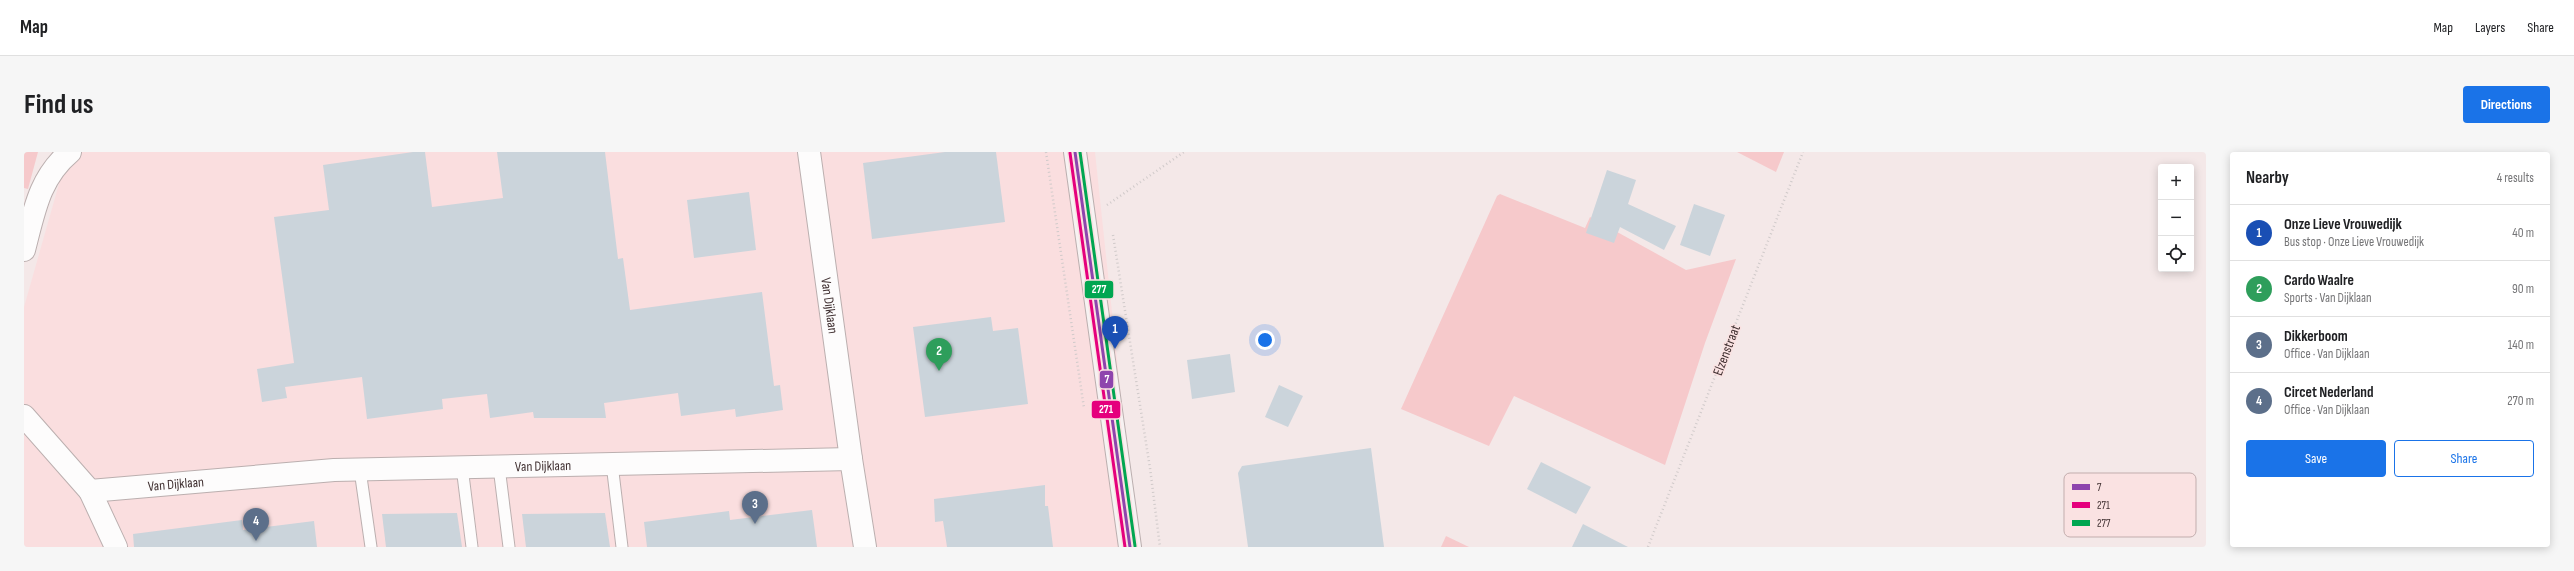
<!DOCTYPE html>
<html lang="en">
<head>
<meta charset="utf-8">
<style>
  :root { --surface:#fff; --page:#f6f6f6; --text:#202124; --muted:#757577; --line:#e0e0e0; --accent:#1a73e8 }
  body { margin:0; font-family:"Sofia Sans Condensed",sans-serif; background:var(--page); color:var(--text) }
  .controls { position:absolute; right:12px; top:12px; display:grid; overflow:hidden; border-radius:4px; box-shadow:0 2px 10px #0003 }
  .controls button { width:36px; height:36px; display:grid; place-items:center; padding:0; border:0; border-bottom:1px solid var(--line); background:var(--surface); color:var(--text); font:20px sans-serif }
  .you { position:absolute; left:1241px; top:188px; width:14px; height:14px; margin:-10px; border:3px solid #fff; border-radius:50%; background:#1a73e8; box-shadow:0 0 0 6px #1a73e833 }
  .badge { display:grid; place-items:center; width:26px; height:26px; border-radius:50%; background:var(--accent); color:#fff; font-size:13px; font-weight:700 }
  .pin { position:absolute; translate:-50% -33px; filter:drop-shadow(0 1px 2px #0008) }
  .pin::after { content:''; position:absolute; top:21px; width:14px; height:12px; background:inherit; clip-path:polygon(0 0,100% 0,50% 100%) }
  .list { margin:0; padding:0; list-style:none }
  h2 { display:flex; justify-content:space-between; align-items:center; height:52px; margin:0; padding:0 16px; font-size:17px }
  h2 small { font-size:13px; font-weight:400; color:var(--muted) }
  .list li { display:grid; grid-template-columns:26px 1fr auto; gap:12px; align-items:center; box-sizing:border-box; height:56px; padding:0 16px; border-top:1px solid var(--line) }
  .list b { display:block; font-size:15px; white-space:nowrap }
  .list p { margin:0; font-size:13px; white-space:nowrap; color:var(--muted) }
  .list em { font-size:13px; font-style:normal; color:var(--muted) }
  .actions { display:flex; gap:8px; padding:12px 16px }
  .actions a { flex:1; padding:9px 0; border:1px solid var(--accent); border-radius:4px; text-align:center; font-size:14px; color:var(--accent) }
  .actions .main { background:var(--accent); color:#fff }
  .icon { flex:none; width:22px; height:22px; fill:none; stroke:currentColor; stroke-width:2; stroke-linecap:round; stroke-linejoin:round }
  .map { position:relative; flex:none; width:2182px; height:395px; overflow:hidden; border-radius:4px }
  header { display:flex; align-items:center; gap:24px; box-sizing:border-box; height:56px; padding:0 20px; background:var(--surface); border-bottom:1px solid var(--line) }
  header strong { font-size:19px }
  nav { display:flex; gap:22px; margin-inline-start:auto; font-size:14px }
  .intro { display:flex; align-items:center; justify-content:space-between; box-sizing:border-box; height:96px; padding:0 24px }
  h1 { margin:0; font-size:28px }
  .button { padding:10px 18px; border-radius:4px; background:var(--accent); color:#fff; font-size:14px; font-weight:700 }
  main { display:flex; gap:24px; padding:0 24px }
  aside { flex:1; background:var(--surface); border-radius:4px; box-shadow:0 2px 10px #0003 }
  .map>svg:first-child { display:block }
  .built { fill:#fadedf }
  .green { fill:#f6c9cb }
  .building { fill:#cbd4db }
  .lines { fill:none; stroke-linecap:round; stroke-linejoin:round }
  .lane-casing { stroke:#bbafaf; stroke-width:13 }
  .street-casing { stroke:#bbafaf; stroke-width:24 }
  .secondary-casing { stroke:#bbafaf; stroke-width:24 }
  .path { stroke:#d0caca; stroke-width:2.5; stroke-dasharray:1 3; stroke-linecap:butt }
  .lane { stroke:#fdfcfc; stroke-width:11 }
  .street { stroke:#fdfcfc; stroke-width:22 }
  .secondary { stroke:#f7f2f2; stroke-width:22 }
  .bus-1-casing { stroke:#fae2e2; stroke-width:6 }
  .bus-2-casing { stroke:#fae2e2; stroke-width:6 }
  .bus-3-casing { stroke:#fae2e2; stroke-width:6 }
  .bus-1 { stroke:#8e44ad; stroke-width:3 }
  .bus-2 { stroke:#e5007d; stroke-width:3 }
  .bus-3 { stroke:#00a651; stroke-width:3 }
  .labels { text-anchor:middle; stroke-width:3; stroke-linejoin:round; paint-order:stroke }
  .street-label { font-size:14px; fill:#413132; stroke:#fae2e2 }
  .key { fill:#fae2e2; stroke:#c2adad; stroke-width:1 }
  .key-label { font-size:11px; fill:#413132 }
  .line-badge { stroke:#fae2e2; stroke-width:1.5 }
  .badge-label { font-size:11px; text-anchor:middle; font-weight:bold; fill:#fff }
</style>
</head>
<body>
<header>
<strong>Map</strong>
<nav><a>Map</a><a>Layers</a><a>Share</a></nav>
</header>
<div class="intro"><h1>Find us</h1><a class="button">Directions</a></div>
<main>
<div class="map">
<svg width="2182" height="395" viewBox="0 0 2182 395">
  <rect width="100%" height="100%" fill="#f4e8e8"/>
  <!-- built -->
  <polygon class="built" points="44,0 1071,0 1113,395 0,395 0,155"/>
  <!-- green -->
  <g class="green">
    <polygon points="0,0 14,0 4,37 0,36"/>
    <polygon points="1713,0 1760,0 1752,20"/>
    <polygon points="1476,42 1561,76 1566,65 1662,118 1712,107 1681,191 1641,313 1490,244 1465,294 1377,257 1473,44"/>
    <polygon points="1422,384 1445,395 1417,395"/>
  </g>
  <!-- building -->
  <g class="building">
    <polygon points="389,0 401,0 408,55 479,46 473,0 581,0 594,107 599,106 606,158 738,140 750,234 756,233 759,258 712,265 711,257 657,264 654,241 580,251 582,266 510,266 509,260 466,266 463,242 418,247 419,257 343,267 338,225 261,235 263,246 238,250 233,217 270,211 250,65 305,58 299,13"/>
    <polygon points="921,0 972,0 981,70 848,87 839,11"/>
    <polygon points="1583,18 1612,28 1604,52 1652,74 1640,98 1596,75 1590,91 1562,81"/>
    <polygon points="725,40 732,98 670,106 663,48"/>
    <polygon points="1670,52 1701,63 1686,104 1656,93"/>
    <polygon points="967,165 969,179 994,176 1004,252 901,265 889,175"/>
    <polygon points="1206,202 1211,240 1168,247 1163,208"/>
    <polygon points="1255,233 1279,244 1264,275 1241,265"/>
    <polygon points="1347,296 1360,395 1224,395 1214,321 1218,314"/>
    <polygon points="1517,310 1567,335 1552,362 1503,337"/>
    <polygon points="1021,333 1021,354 1024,354 1029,395 923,395 919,369 911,370 910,347"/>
    <polygon points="788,358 793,395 623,395 620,370 705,359 706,368"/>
    <polygon points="433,361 438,395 362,395 358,362"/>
    <polygon points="581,361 586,395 502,395 498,362"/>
    <polygon points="218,368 219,378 290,369 293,395 110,395 109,382"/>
    <polygon points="1559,372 1604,395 1548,395"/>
  </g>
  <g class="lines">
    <!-- lane casing -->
    <g class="lane-casing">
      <g id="lane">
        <polyline points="588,312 598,395"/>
        <polyline points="438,315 448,395"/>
        <polyline points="475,315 485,395"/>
        <polyline points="336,318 347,395"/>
      </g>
    </g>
    <!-- street casing -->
    <g class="street-casing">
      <g id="street">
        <path id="s1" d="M785,0L827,307L841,395"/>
        <path d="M0,98C10,60 15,26 46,0"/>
        <path id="s2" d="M0,264L66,339L310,318L827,307"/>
        <polyline points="66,339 92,395"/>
      </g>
    </g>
    <!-- secondary casing -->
    <g class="secondary-casing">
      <polyline id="secondary" points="1051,0 1106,395"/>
    </g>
    <!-- path -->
    <g class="path">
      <polyline points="1022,0 1060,256"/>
      <polyline points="1083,53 1160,0"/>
      <polyline points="1089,83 1126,316 1136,395"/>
      <polyline points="1624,395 1779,0"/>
    </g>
    <!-- lane -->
    <use href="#lane" class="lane"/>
    <!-- street -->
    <use href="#street" class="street"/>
    <!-- secondary -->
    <use href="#secondary" class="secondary"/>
    <!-- bus-1 casing -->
    <g class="bus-1-casing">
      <polyline id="bus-1" points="1051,0 1106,395"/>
    </g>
    <!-- bus-2 casing -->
    <g class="bus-2-casing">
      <polyline id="bus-2" points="1046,1 1101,395"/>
    </g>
    <!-- bus-3 casing -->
    <g class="bus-3-casing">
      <polyline id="bus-3" points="1056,0 1111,394"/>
    </g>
    <!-- bus-1 -->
    <use href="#bus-1" class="bus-1"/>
    <!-- bus-2 -->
    <use href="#bus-2" class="bus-2"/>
    <!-- bus-3 -->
    <use href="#bus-3" class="bus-3"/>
  </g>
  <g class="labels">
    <!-- street labels -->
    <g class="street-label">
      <text dy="5" stroke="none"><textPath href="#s1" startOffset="155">Van Dijklaan</textPath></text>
      <text transform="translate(1702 198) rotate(-69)" y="5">Elzenstraat</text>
      <text dy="5" stroke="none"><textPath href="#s2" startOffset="554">Van Dijklaan</textPath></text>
      <text dy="5" stroke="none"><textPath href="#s2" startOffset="186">Van Dijklaan</textPath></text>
    </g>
  </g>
  <!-- legend -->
  <rect x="2040" y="321" width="132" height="64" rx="6" class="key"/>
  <rect x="2048" y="332" width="18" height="6" fill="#8e44ad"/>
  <rect x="2048" y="350" width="18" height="6" fill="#e5007d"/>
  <rect x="2048" y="368" width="18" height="6" fill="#00a651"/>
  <g class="key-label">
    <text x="2073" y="339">7</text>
    <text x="2073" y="357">271</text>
    <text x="2073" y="375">277</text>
  </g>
  <g class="line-badge">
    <rect x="1060" y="128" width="30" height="19" rx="4" fill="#00a651"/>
    <rect x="1075" y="218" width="15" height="19" rx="4" fill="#8e44ad"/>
    <rect x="1067" y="248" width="30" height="19" rx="4" fill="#e5007d"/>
  </g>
  <g class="badge-label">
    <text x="1075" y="141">277</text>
    <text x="1083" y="231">7</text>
    <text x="1082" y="261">271</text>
  </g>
</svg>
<div class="controls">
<button>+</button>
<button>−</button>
<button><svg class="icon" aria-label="locate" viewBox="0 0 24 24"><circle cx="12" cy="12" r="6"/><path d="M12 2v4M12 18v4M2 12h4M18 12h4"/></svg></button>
</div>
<div class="you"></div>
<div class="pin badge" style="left:1091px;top:197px;background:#1a4fb4">1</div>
<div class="pin badge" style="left:915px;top:219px;background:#2e9e5b">2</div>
<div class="pin badge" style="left:731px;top:372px;background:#5c6f8a">3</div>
<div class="pin badge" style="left:232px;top:389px;background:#5c6f8a">4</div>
</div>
<aside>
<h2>Nearby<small>4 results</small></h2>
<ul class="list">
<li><span class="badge" style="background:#1a4fb4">1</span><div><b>Onze Lieve Vrouwedijk</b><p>Bus stop · Onze Lieve Vrouwedijk</p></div><em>40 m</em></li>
<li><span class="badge" style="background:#2e9e5b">2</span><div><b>Cardo Waalre</b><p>Sports · Van Dijklaan</p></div><em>90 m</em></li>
<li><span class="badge" style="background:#5c6f8a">3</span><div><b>Dikkerboom</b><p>Office · Van Dijklaan</p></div><em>140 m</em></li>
<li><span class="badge" style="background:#5c6f8a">4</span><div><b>Circet Nederland</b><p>Office · Van Dijklaan</p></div><em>270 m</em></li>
</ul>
<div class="actions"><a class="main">Save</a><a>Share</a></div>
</aside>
</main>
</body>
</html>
